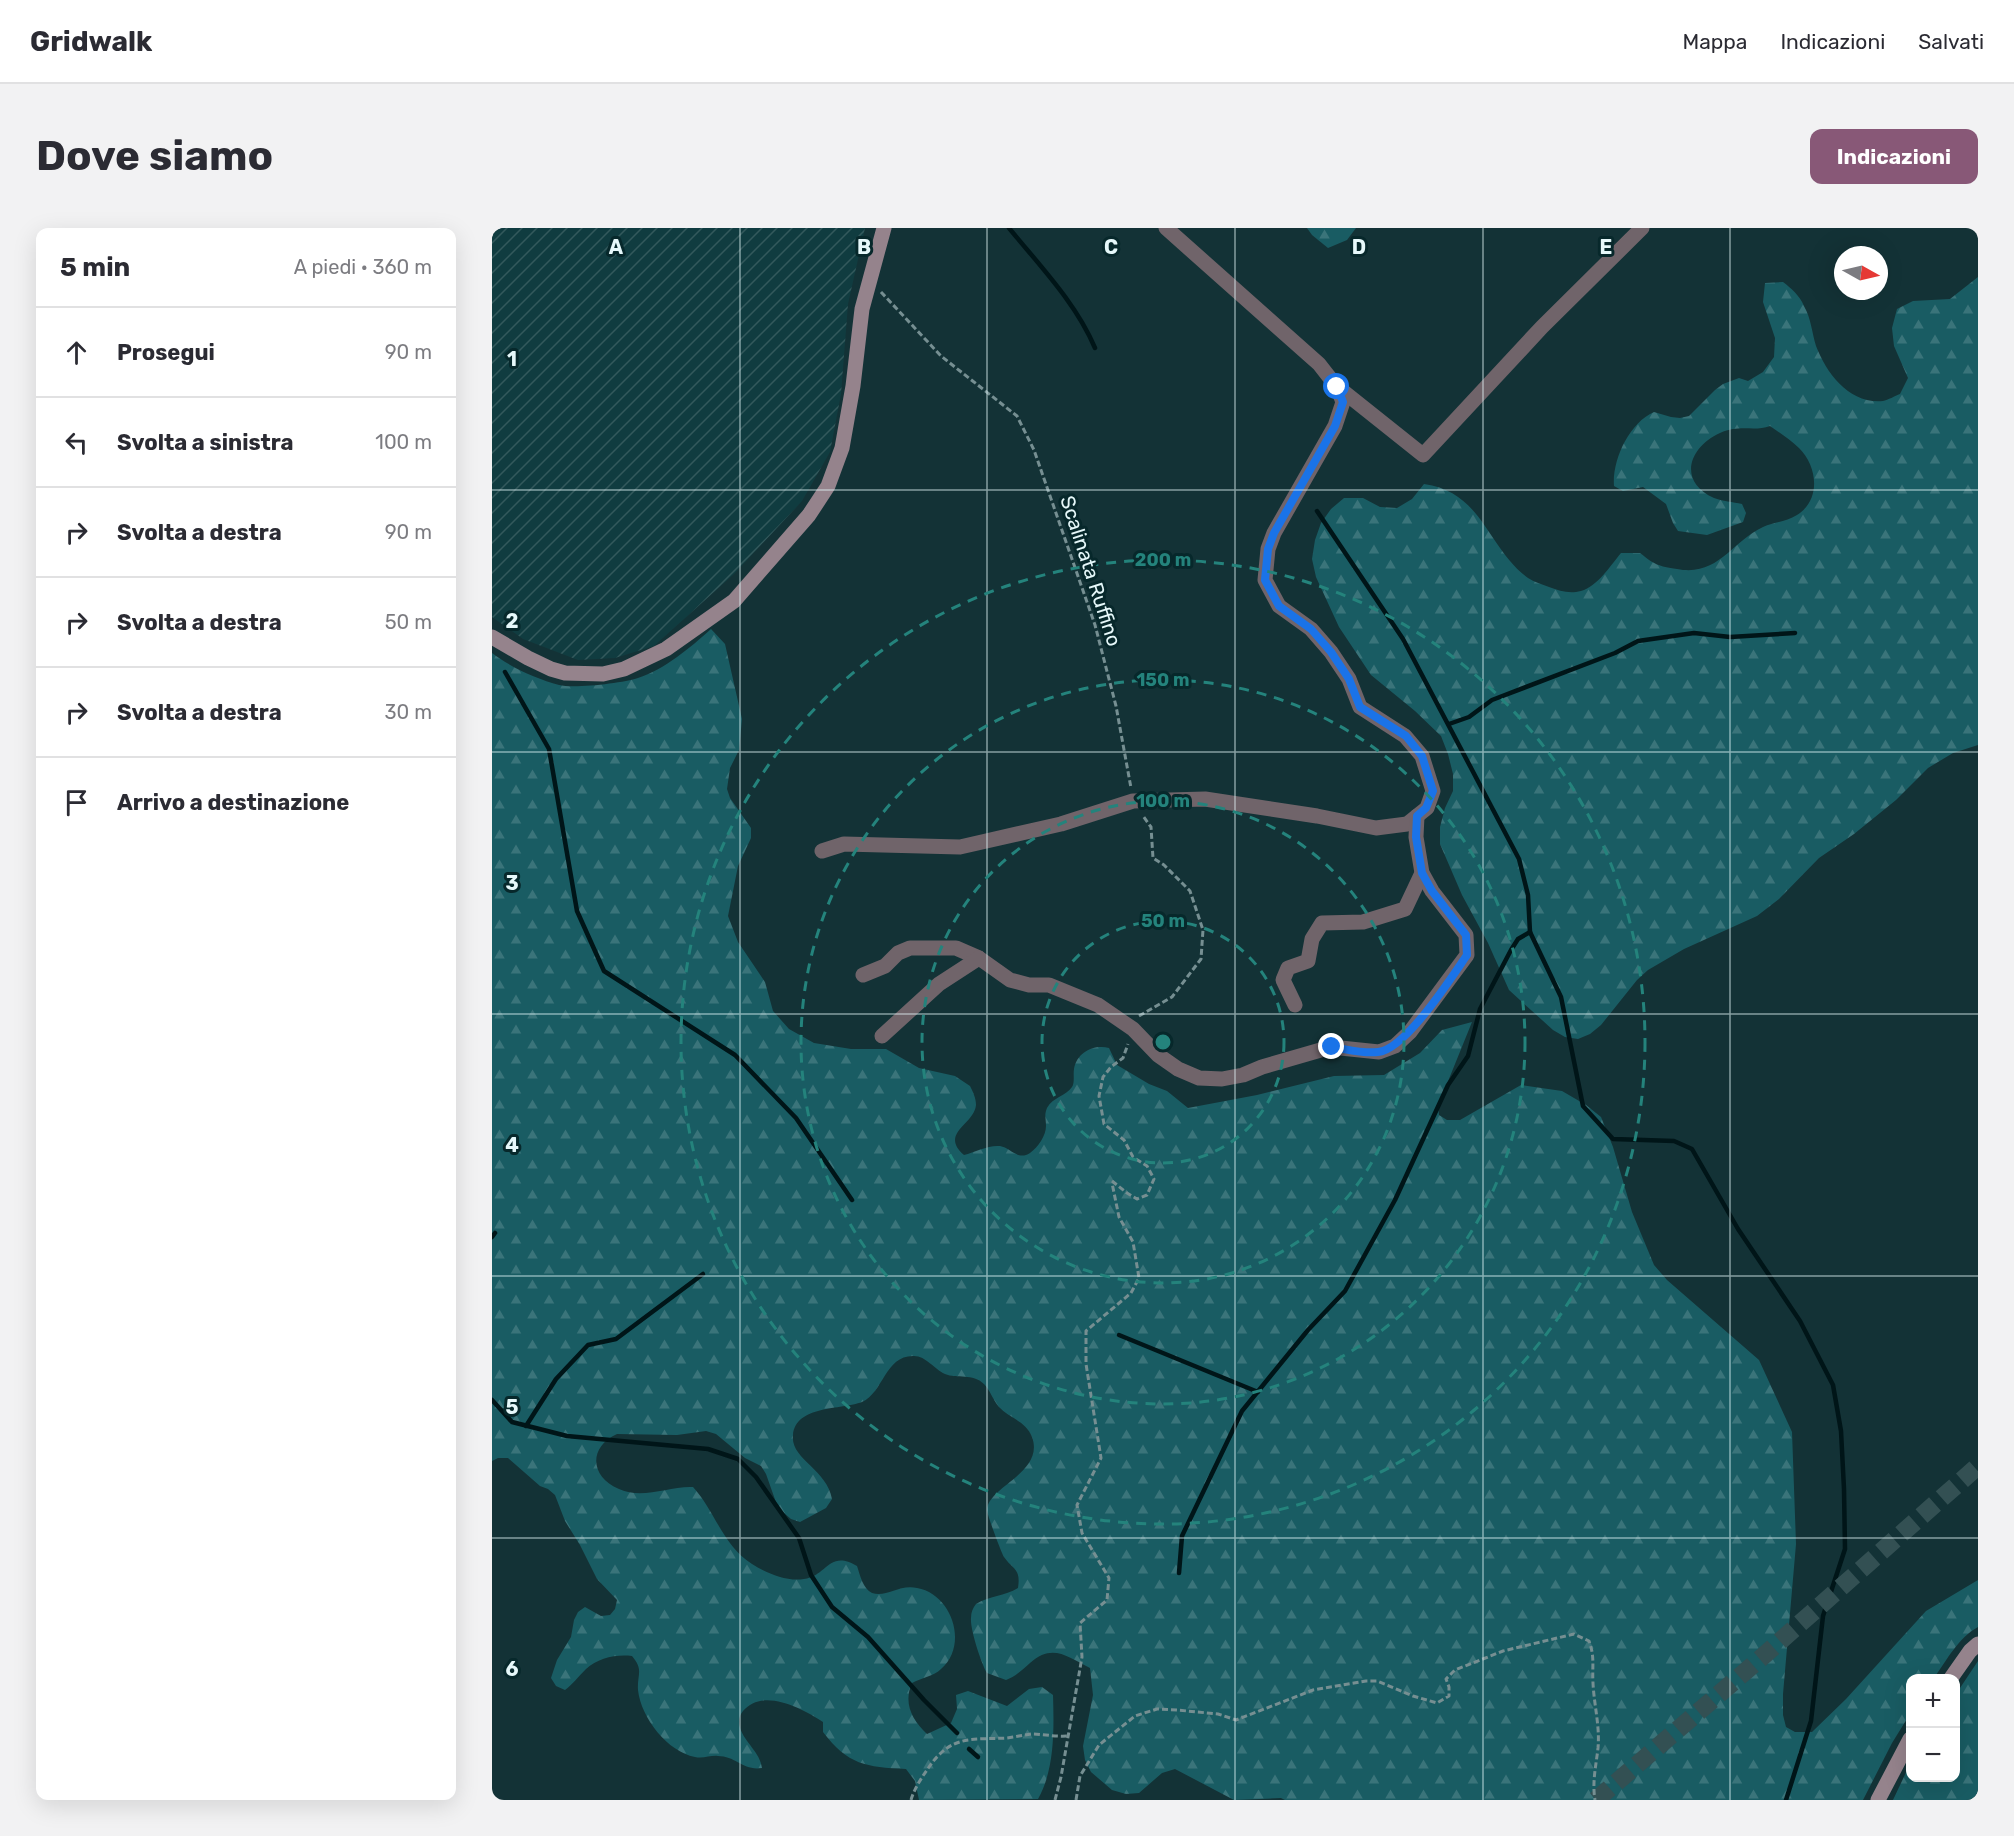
<!DOCTYPE html>
<html lang="it">
<head>
<meta charset="utf-8">
<style>
  :root { --surface:#fff; --page:#f2f2f3; --text:#2b2b33; --muted:#7c7c81; --line:#e1e1e2; --accent:#885877 }
  body { margin:0; font-family:Rubik,sans-serif; background:var(--page); color:var(--text) }
  .controls { position:absolute; right:18px; bottom:18px; display:grid; overflow:hidden; border-radius:12px; box-shadow:0 6px 24px #0002 }
  .controls button { width:54px; height:54px; display:grid; place-items:center; padding:0; border:0; border-bottom:2px solid var(--line); background:var(--surface); color:var(--text); font:30px sans-serif }
  .compass { position:absolute; left:1342px; top:18px; width:54px; height:54px; border-radius:50%; background:var(--surface); box-shadow:0 6px 24px #0002; rotate:98deg }
  .stop { position:absolute; width:18px; height:18px; margin:-14px; border:4px solid #1a73e8; border-radius:50%; background:#fff }
  .stop.end { background:#1a73e8; border-color:#fff; box-shadow:0 2px 6px #0008 }
  .list { margin:0; padding:0; list-style:none }
  h2 { display:flex; justify-content:space-between; align-items:center; height:78px; margin:0; padding:0 24px; font-size:26px }
  h2 small { font-size:20px; font-weight:400; color:var(--muted) }
  .list li { display:grid; grid-template-columns:39px 1fr auto; gap:18px; align-items:center; box-sizing:border-box; height:90px; padding:0 24px; border-top:2px solid var(--line) }
  .list b { display:block; font-size:22px; white-space:nowrap }
  .list em { font-size:20px; font-style:normal; color:var(--muted) }
  .icon { flex:none; width:33px; height:33px; fill:none; stroke:currentColor; stroke-width:2; stroke-linecap:round; stroke-linejoin:round }
  .map { position:relative; flex:none; width:1486px; height:1572px; overflow:hidden; border-radius:12px }
  header { display:flex; align-items:center; gap:36px; box-sizing:border-box; height:84px; padding:0 30px; background:var(--surface); border-bottom:2px solid var(--line) }
  header strong { font-size:28px }
  nav { display:flex; gap:33px; margin-inline-start:auto; font-size:21px }
  .intro { display:flex; align-items:center; justify-content:space-between; box-sizing:border-box; height:144px; padding:0 36px }
  h1 { margin:0; font-size:42px }
  .button { padding:15px 27px; border-radius:12px; background:var(--accent); color:#fff; font-size:21px; font-weight:700 }
  main { display:flex; gap:36px; padding:0 36px }
  aside { flex:1; background:var(--surface); border-radius:12px; box-shadow:0 6px 24px #0002 }
  .map>svg:first-child { display:block }
  .industrial { fill:url(#industrial-furrows) }
  .forest { fill:url(#forest-firs) }
  .lines { fill:none; stroke-linecap:round; stroke-linejoin:round }
  .stream { stroke:#001518; stroke-width:4.5 }
  .highway-tunnel { stroke:#335053; stroke-width:18; stroke-dasharray:18 9; stroke-linecap:butt }
  .path { stroke:#768f92; stroke-width:3; stroke-dasharray:6 3; stroke-linecap:butt }
  .street { stroke:#70646a; stroke-width:15 }
  .secondary { stroke:#95838c; stroke-width:15 }
  .route { stroke:#1a73e8; stroke-width:8 }
  .grid { fill:none; stroke:#e6f8fa; stroke-width:1.5; stroke-opacity:0.55 }
  .ring { fill:none; stroke:#24837c; stroke-width:3; stroke-dasharray:10 8 }
  .labels { text-anchor:middle; stroke-width:6; stroke-linejoin:round; paint-order:stroke }
  .street-label { font-size:20px; fill:#e6f8fa; stroke:#07282b }
  .grid-label { font-size:20px; text-anchor:middle; font-weight:bold; fill:#e6f8fa; stroke:#07282b; stroke-width:6; stroke-linejoin:round; paint-order:stroke }
  .centre { fill:#24837c; stroke:#07282b; stroke-width:3 }
  .ring-label { font-size:18px; text-anchor:middle; font-weight:bold; fill:#24837c; stroke:#07282b; stroke-width:6; stroke-linejoin:round; paint-order:stroke }
</style>
</head>
<body>
<header>
<strong>Gridwalk</strong>
<nav><a>Mappa</a><a>Indicazioni</a><a>Salvati</a></nav>
</header>
<div class="intro"><h1>Dove siamo</h1><a class="button">Indicazioni</a></div>
<main>
<aside>
<h2>5 min<small>A piedi · 360 m</small></h2>
<ul class="list">
<li><svg class="icon" aria-label="ahead" viewBox="0 0 24 24"><path d="M12 20V5M6 11l6-6 6 6"/></svg><div><b>Prosegui</b></div><em>90 m</em></li>
<li><svg class="icon" aria-label="left" viewBox="0 0 24 24"><path d="M17 20v-9H6M10 6l-5 5 5 5"/></svg><div><b>Svolta a sinistra</b></div><em>100 m</em></li>
<li><svg class="icon" aria-label="right" viewBox="0 0 24 24"><path d="M7 20v-9h11M14 6l5 5-5 5"/></svg><div><b>Svolta a destra</b></div><em>90 m</em></li>
<li><svg class="icon" aria-label="right" viewBox="0 0 24 24"><path d="M7 20v-9h11M14 6l5 5-5 5"/></svg><div><b>Svolta a destra</b></div><em>50 m</em></li>
<li><svg class="icon" aria-label="right" viewBox="0 0 24 24"><path d="M7 20v-9h11M14 6l5 5-5 5"/></svg><div><b>Svolta a destra</b></div><em>30 m</em></li>
<li><svg class="icon" aria-label="arrive" viewBox="0 0 24 24"><path d="M6 21V4h12l-3 4 3 4H6"/></svg><div><b>Arrivo a destinazione</b></div></li>
</ul>
</aside>
<div class="map">
<svg width="1486" height="1572" viewBox="0 0 1486 1572">
  <defs>
    <pattern id="industrial-furrows" width="10" height="10" patternUnits="userSpaceOnUse" patternTransform="scale(1.5)"><rect width="10" height="10" fill="#103c40"/><path d="M-1 1l2-2M0 10L10 0M9 11l2-2" fill="none" stroke="#33595c"/></pattern>
    <pattern id="forest-firs" width="22" height="20" patternUnits="userSpaceOnUse" patternTransform="scale(1.5)"><rect width="22" height="20" fill="#195c63"/><path d="M5 1l3.5 6h-7zM16 11l3.5 6h-7z" fill="#3a747a"/></pattern>
  </defs>
  <rect width="100%" height="100%" fill="#133236"/>
  <!-- industrial -->
  <polygon class="industrial" points="0,0 373,0 356,76 349,166 338,224 310,273 242,346 162,418 123,430 86,432 31,411 0,389"/>
  <!-- forest -->
  <g class="forest">
    <polygon points="815,0 864,0 855,12 836,20 820,7"/>
    <path d="M1486,49V517L1461,525L1436,540L1404,572L1362,606L1327,630L1287,671L1265,688L1192,721L1156,742L1145,752L1109,797L1098,806L1086,811L1073,809L1061,802L1017,762L996,715L970,667L948,616V599L953,580L961,563V546L956,526L949,508L923,483L879,447L847,399L824,349L820,331L823,312L829,295L839,281L852,270H871L888,279L905,280L920,271L932,256C991,264 995,320 1036,350C1042,354 1050,356 1057,359C1068,363 1077,366 1089,363C1106,358 1118,338 1129,325H1148C1163,337 1166,338 1185,341C1226,349 1239,314 1271,299C1282,294 1294,294 1305,287C1329,272 1326,239 1307,220C1299,212 1288,205 1278,198C1262,204 1248,196 1228,205C1197,219 1185,253 1222,270C1230,273 1241,274 1250,276L1254,285L1251,294L1215,307L1186,303L1181,295L1174,276L1151,259L1131,263L1122,258C1120,232 1137,195 1162,184L1179,189L1188,190L1197,188L1223,162L1231,156L1247,150L1256,153L1271,144L1282,129L1283,110L1271,74L1273,55L1291,54C1300,61 1307,67 1312,78C1319,90 1320,105 1324,118C1335,146 1357,176 1391,173C1396,172 1403,168 1408,166L1416,150L1402,118L1400,100L1405,81L1421,73L1458,71Z"/>
    <path d="M219,401L233,416L250,491L247,522L238,540L235,561L238,570L259,600V610L246,638L236,688L246,714L273,754L281,783L297,801L322,815L359,821H394L427,840L463,848L478,858C481,864 484,870 484,877C482,897 447,905 472,927C483,924 496,917 508,918C519,920 526,933 538,925C546,919 554,908 554,898C554,891 552,887 555,880C561,869 574,868 580,859C583,854 581,847 582,841C585,824 602,816 617,820L625,837L657,856L675,863L696,880L765,867L842,848L892,847L928,825L950,802L980,794L946,878L947,887L955,892H968L1029,857L1070,863L1094,877L1109,889L1121,919L1140,984L1162,1037L1175,1052L1267,1132L1300,1204L1304,1316L1291,1466V1487L1294,1499L1303,1504H1320L1354,1471L1434,1383L1486,1352V1399C1466,1410 1455,1432 1442,1450H1418V1486L1400,1515L1371,1572H793L789,1570L742,1572L683,1541L670,1545L647,1565L634,1566L620,1562L599,1544L593,1532L591,1518L601,1467L598,1440C575,1428 560,1415 538,1435C530,1442 524,1448 514,1452L495,1445C489,1435 478,1401 479,1390C479,1384 481,1380 484,1376C497,1368 513,1368 526,1360C529,1340 521,1342 512,1329C509,1324 495,1286 495,1282C496,1258 553,1245 540,1209C534,1193 517,1190 507,1179C501,1172 498,1162 492,1156C481,1145 465,1151 453,1146C442,1141 434,1128 422,1128C393,1127 392,1164 370,1174C349,1182 304,1177 301,1207C298,1231 335,1241 340,1271L334,1280L308,1294L299,1291L286,1280L274,1246L269,1238L253,1230L224,1206L214,1203L185,1207L125,1206C96,1219 98,1249 127,1261C151,1272 176,1258 201,1259C223,1283 231,1318 260,1336C274,1345 295,1354 312,1351C335,1348 337,1321 365,1338C368,1347 371,1361 380,1365C394,1370 407,1356 425,1360C460,1366 477,1417 449,1441C442,1448 429,1450 420,1455C411,1475 420,1492 435,1506L459,1495L465,1481L464,1467L476,1463L515,1478L537,1461L550,1459L561,1467C562,1501 563,1541 546,1571L427,1572L423,1553L414,1541C374,1539 356,1537 331,1504V1494C311,1481 271,1459 251,1483C247,1488 246,1493 248,1500C253,1515 268,1524 270,1540C251,1543 244,1528 226,1528C219,1527 211,1531 203,1529C176,1524 149,1490 146,1462C145,1446 152,1442 140,1428C124,1426 106,1430 94,1441C86,1449 81,1456 73,1462L64,1458L59,1450L65,1432L79,1409L82,1392L86,1384L93,1379L109,1388L118,1387L123,1381L125,1372L105,1351L88,1317L73,1293L63,1267L56,1261L48,1258L16,1230H6L0,1233V425C18,439 45,451 67,457C82,461 131,455 146,450C172,442 199,419 219,401Z"/>
    <polygon points="1486,1433 1486,1572 1401,1572 1418,1536 1418,1550 1464,1550 1464,1466"/>
  </g>
  <g class="lines">
    <!-- stream -->
    <g class="stream">
      <path d="M517,0C548,38 584,75 603,120"/>
      <polyline points="825,283 911,411 1027,631 1036,667 1038,704 1069,769 1091,878 1121,911 1182,913 1200,921 1246,1001 1308,1093 1341,1157 1349,1203 1352,1261 1353,1321 1331,1388 1319,1493 1294,1572"/>
      <polyline points="13,444 57,521 85,683 112,743 243,827 304,890 360,972"/>
      <polyline points="957,496 977,489 1000,472 1123,425 1146,413 1202,405 1238,409 1303,405"/>
      <polyline points="0,1009 3,1005"/>
      <polyline points="627,1107 766,1164"/>
      <polyline points="0,1172 20,1194 75,1208 216,1221 246,1231 264,1249 307,1310 319,1347 340,1379 376,1409 432,1472 465,1505"/>
      <polyline points="34,1198 64,1151 96,1117 124,1111 211,1046"/>
      <polyline points="687,1345 690,1308 750,1183 816,1102 853,1063 903,972 956,857 976,828 988,781 1019,722 1026,711 1038,704"/>
      <polyline points="477,1521 486,1529"/>
    </g>
    <!-- highway-tunnel -->
    <polyline class="highway-tunnel" points="1104,1572 1269,1430 1486,1238"/>
    <!-- path -->
    <g class="path">
      <polyline points="389,64 449,128 525,188 542,222 603,397 624,478 639,560"/>
      <polyline points="647,788 680,769 709,731 711,702 698,663 672,637 661,630 659,599 651,588"/>
      <polyline points="620,953 635,965 645,971 655,967 662,951 655,938 641,929 632,912 612,896 607,868 611,849 619,839 631,830 636,816"/>
      <path d="M419,1572C422,1561 430,1549 437,1539C460,1506 480,1512 515,1510C523,1509 531,1507 539,1506C551,1506 563,1509 576,1508"/>
      <polyline points="563,1572 569,1549 590,1429 588,1395 615,1372 617,1350 590,1305 585,1277 609,1230 594,1136 594,1103 639,1065 647,1050 641,1014 627,989 620,955"/>
      <path d="M584,1572L588,1548L607,1517L643,1488L665,1481L685,1482L726,1486L744,1492L821,1462L874,1453H885L921,1468L945,1475L957,1468V1459L954,1451L963,1442L1011,1423L1082,1406L1097,1413C1103,1429 1100,1438 1101,1455C1102,1477 1108,1498 1106,1520C1104,1538 1100,1554 1103,1572"/>
    </g>
    <!-- street -->
    <g class="street">
      <polyline points="847,160 931,227 1050,99 1150,0"/>
      <polyline points="330,623 352,616 468,619 569,596 641,573 713,571 825,588 884,600 915,596 935,580 941,563 930,528 913,508 868,479 857,451 839,424 819,401 787,378 773,352 776,321 782,305 843,198 851,174 845,159 827,136 674,0"/>
      <polyline points="371,747 393,738 406,725 418,720 464,720 487,730 518,752 537,757 557,757 606,777 641,801 666,827 686,841 707,850 730,851 751,847 770,839 839,819 887,824 903,818 918,804 975,727 974,707 940,663 930,645 924,609 925,588"/>
      <polyline points="803,777 791,752 796,740 816,733 820,711 830,695 871,694 913,681 930,645"/>
      <polyline points="390,808 447,756 487,730"/>
    </g>
    <!-- secondary -->
    <g class="secondary">
      <polyline points="0,409 36,430 59,441 73,445 111,446 132,441 174,421 242,373 317,287 336,258 350,220 361,158 370,81 392,0"/>
      <polyline points="1459,1450 1478,1423 1486,1416"/>
      <polyline points="1386,1572 1418,1511"/>
    </g>
  </g>
  <g class="lines">
    <!-- route -->
    <path class="route" d="M840,819C854,821 871,826 886,824C913,822 959,750 975,727L974,707L940,663L930,645L924,609L925,588L934,580L941,563L930,528L914,508L868,479L857,451L839,424L819,401L787,378L773,352L776,321L782,305L843,198L851,174L845,159"/>
  </g>
  <!-- grid -->
  <path class="grid" d="M248,0V1572M495,0V1572M743,0V1572M991,0V1572M1238,0V1572M0,262H1486M0,524H1486M0,786H1486M0,1048H1486M0,1310H1486"/>
  <!-- distance rings -->
  <g class="ring">
    <circle cx="671" cy="814" r="121"/>
    <circle cx="671" cy="814" r="241"/>
    <circle cx="671" cy="814" r="362"/>
    <circle cx="671" cy="814" r="482"/>
  </g>
  <g class="labels">
    <!-- street labels -->
    <g class="street-label">
      <text transform="translate(599 343) rotate(72)" y="7">Scalinata Ruffino</text>
    </g>
  </g>
  <g class="grid-label">
    <text x="124" y="26">A</text>
    <text x="372" y="26">B</text>
    <text x="619" y="26">C</text>
    <text x="867" y="26">D</text>
    <text x="1114" y="26">E</text>
    <text x="20" y="138">1</text>
    <text x="20" y="400">2</text>
    <text x="20" y="662">3</text>
    <text x="20" y="924">4</text>
    <text x="20" y="1186">5</text>
    <text x="20" y="1448">6</text>
  </g>
  <circle cx="671" cy="814" r="9" class="centre"/>
  <g class="ring-label">
    <text x="671" y="338">200 m</text>
    <text x="671" y="458">150 m</text>
    <text x="671" y="579">100 m</text>
    <text x="671" y="699">50 m</text>
  </g>
</svg>
<div class="controls">
<button>+</button>
<button>−</button>
</div>
<svg class="compass" viewBox="-18 -18 36 36"><path d="M0-13l5 13h-10z" fill="#e53935"/><path d="M0 13l5-13h-10z" fill="#7c7c81"/></svg>
<div class="stop" style="left:845px;top:159px"></div>
<div class="stop end" style="left:840px;top:819px"></div>
</div>
</main>
</body>
</html>
